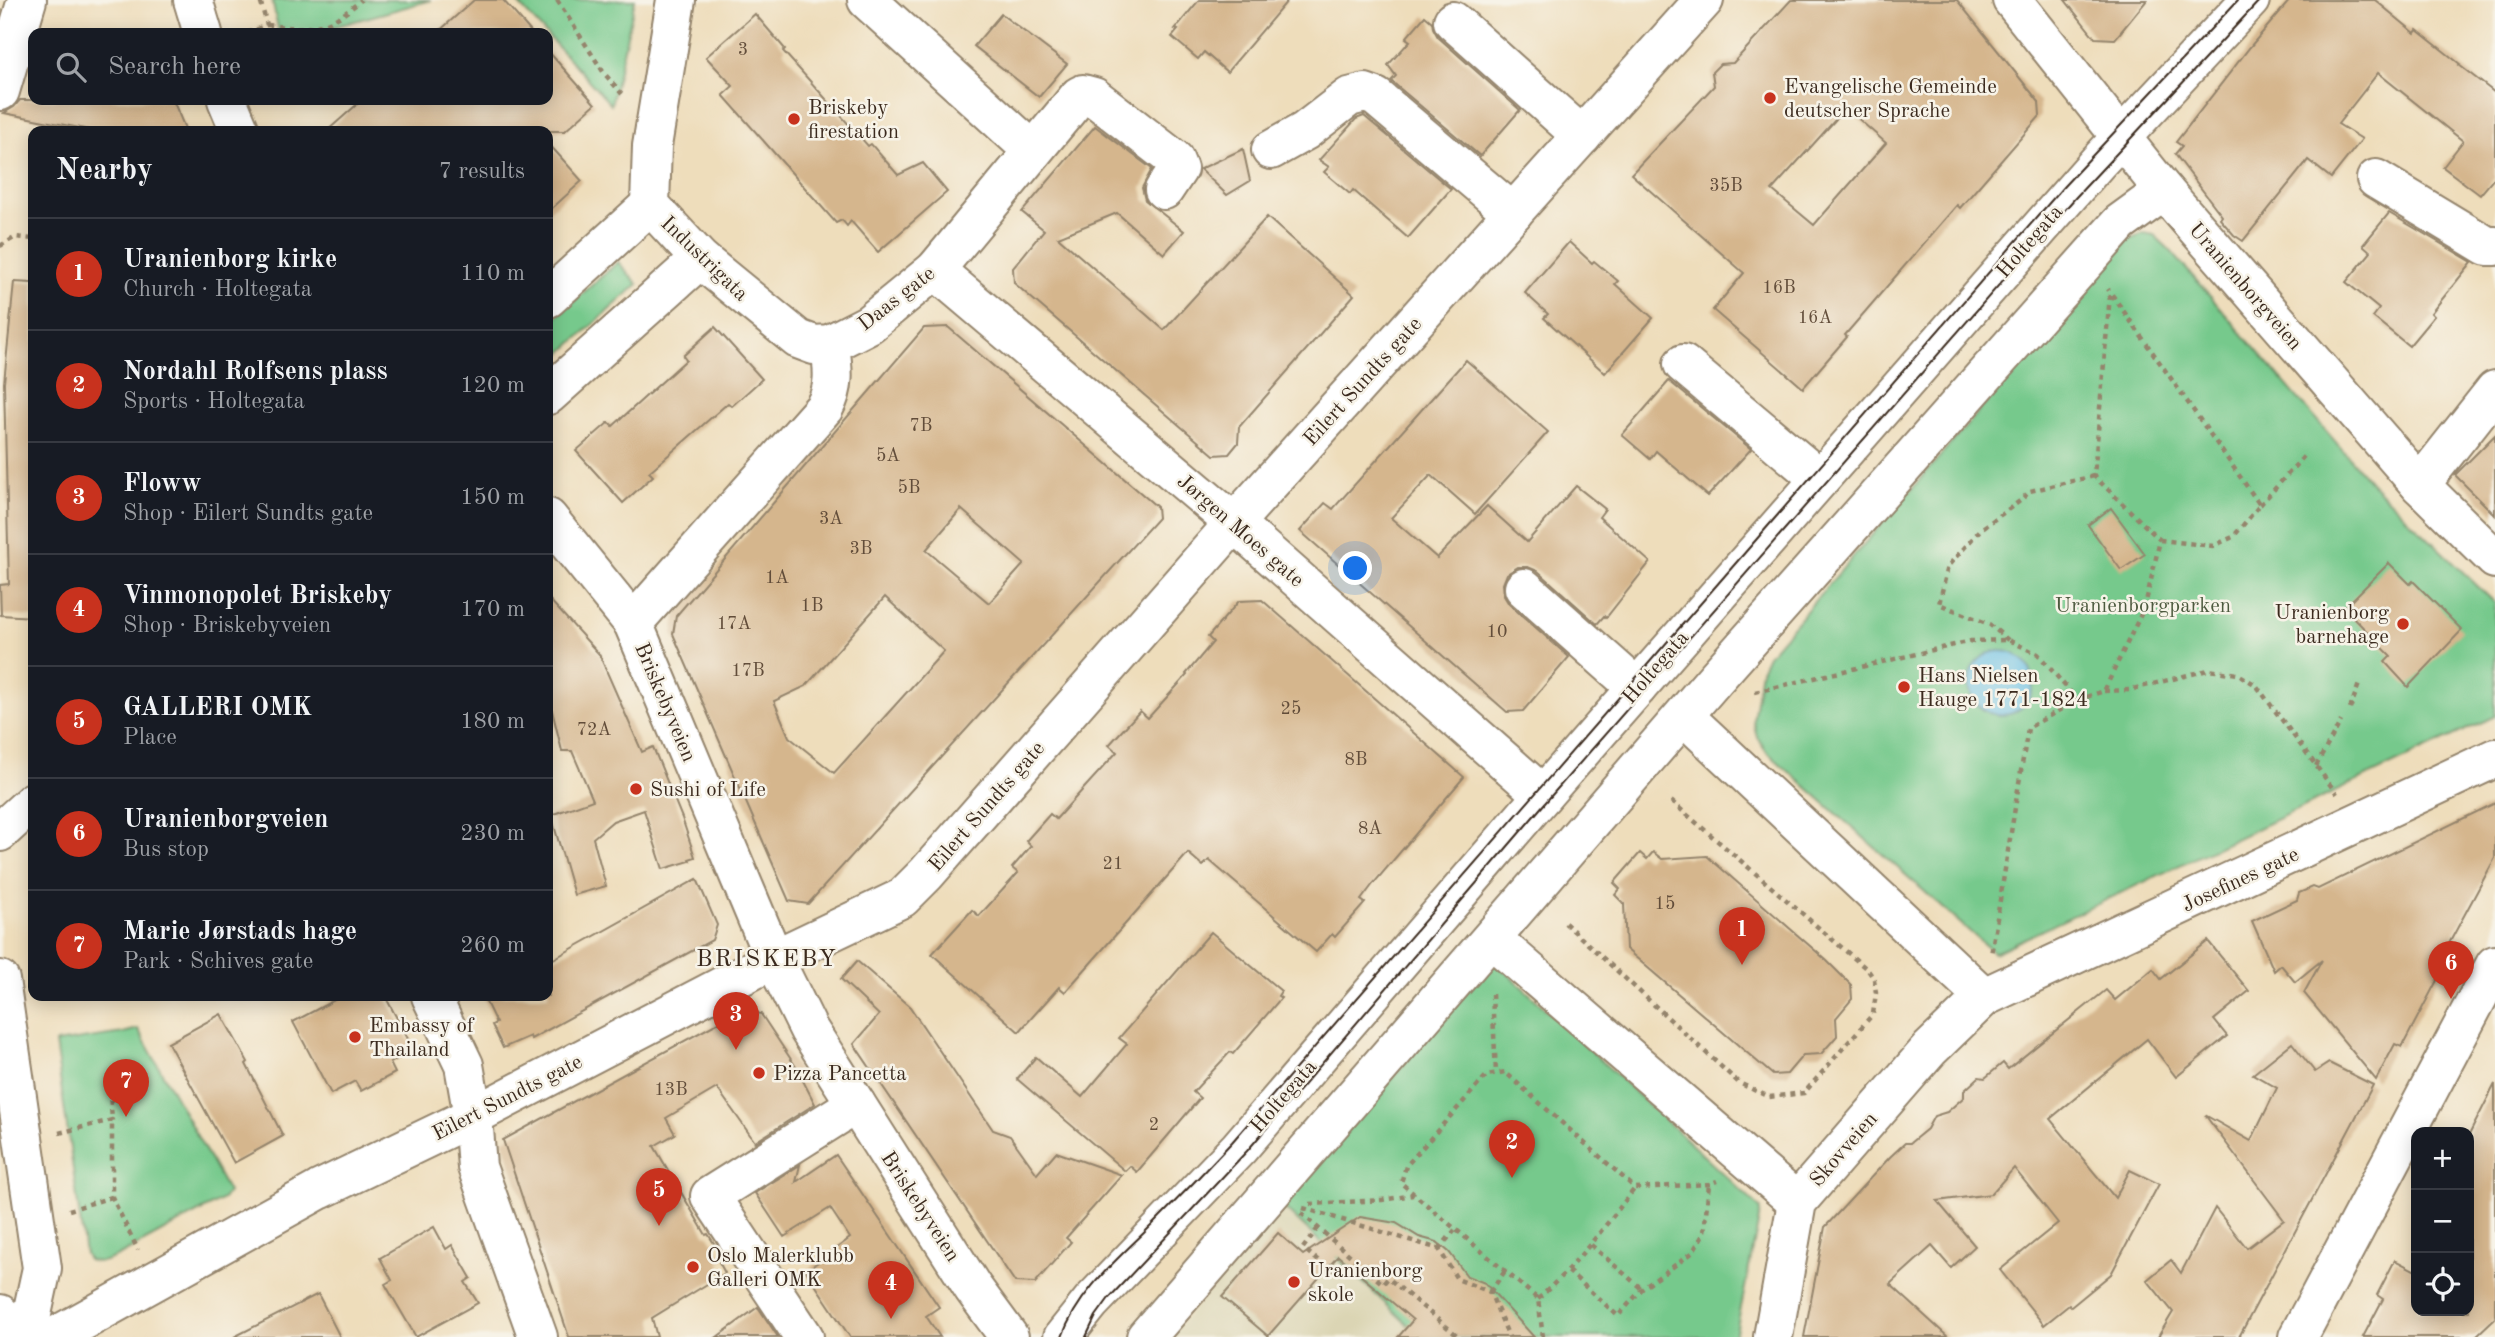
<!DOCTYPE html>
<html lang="en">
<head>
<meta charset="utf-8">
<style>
  :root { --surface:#171b24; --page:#242831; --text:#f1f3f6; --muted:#9ea1a6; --line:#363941; --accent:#c8321e }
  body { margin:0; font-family:"Old Standard TT",serif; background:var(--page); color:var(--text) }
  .controls { position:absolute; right:21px; bottom:21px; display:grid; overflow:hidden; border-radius:14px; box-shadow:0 4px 18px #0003 }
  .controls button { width:63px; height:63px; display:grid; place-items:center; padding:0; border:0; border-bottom:2px solid var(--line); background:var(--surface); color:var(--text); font:35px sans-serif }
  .you { position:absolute; left:1356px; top:569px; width:24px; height:24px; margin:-18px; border:5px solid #fff; border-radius:50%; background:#1a73e8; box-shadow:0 0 0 10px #1a73e833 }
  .badge { display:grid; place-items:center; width:46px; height:46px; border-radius:50%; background:var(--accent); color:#fff; font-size:23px; font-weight:700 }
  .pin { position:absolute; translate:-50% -58px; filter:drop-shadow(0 2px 4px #0008) }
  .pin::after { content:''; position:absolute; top:37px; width:24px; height:21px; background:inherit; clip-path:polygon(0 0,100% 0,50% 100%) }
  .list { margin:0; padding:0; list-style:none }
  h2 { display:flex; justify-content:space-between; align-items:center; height:91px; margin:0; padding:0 28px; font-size:30px }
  h2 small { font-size:23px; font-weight:400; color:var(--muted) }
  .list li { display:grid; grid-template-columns:46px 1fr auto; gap:21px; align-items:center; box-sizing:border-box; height:112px; padding:0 28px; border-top:2px solid var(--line) }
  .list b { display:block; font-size:26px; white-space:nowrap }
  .list p { margin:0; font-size:23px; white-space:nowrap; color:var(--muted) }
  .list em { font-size:23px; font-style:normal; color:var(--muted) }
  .icon { flex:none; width:38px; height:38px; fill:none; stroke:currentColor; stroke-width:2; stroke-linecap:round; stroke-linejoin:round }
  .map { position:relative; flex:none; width:2495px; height:1337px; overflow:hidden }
  .search { position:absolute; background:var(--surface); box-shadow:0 4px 18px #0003; left:28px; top:28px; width:525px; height:77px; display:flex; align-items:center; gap:18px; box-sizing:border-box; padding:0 24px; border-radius:14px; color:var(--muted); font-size:26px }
  .panel { position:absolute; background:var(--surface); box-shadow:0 4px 18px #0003; left:28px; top:126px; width:525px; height:875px; border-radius:14px }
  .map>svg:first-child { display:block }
  .built { fill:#dbd5b4 }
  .green { fill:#76c98c; stroke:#587a55; stroke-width:2 }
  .water { fill:#69c1e6; stroke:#527682; stroke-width:2 }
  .building { fill:#d5b68d; fill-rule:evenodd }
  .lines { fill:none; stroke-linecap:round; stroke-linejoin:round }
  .minor-casing { stroke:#94846c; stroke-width:42 }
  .path { stroke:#94846c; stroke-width:4.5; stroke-dasharray:5 5; stroke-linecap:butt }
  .minor { stroke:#fff; stroke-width:38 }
  .tram { stroke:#3b2a1e; stroke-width:2 }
  .poi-dot { fill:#c8321e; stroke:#f7f3e8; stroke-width:2.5 }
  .labels { text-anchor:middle; stroke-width:5; stroke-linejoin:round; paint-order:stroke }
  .number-label { font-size:18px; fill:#624d3a }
  .poi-label { font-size:21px; fill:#3b2a1e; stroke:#f7f3e8; text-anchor:start }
  .street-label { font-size:21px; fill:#3b2a1e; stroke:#f7f3e8 }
  .park-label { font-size:21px; fill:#4d5a3f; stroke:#f7f3e8 }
  .quarter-label { font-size:24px; letter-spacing:2px; fill:#3b2a1e; stroke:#f7f3e8 }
</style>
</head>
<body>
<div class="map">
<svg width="2495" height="1337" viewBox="0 0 2495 1337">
  <rect width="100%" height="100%" fill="#f7f3e8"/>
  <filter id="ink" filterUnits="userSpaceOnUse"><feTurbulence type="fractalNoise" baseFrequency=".0143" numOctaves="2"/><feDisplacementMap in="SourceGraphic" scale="14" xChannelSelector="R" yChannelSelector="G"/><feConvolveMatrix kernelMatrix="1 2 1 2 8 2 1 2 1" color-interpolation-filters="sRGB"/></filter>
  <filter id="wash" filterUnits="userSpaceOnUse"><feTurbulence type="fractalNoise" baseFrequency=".00686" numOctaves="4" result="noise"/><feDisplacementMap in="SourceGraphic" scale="28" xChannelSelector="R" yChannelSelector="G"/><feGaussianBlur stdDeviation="1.57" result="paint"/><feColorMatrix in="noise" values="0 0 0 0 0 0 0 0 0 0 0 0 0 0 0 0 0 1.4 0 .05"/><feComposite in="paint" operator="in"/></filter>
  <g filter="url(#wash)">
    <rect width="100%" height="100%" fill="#edb"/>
    <!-- built -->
    <polygon class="built" points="1283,1207 1335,1251 1442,1337 1169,1337"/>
    <!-- green -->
    <g class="green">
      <polygon points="272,0 431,0 312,33 279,33"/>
      <polygon points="515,0 635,0 611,105"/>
      <polygon points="2144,233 2154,235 2170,250 2371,483 2495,603 2495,716 1994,953 1767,752 1757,737 1753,720 1761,670 1768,655 2128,239"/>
      <polygon points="618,262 638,284 548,365 548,324"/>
      <polygon points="1493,960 1761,1209 1735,1337 1421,1337 1282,1206"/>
      <path d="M138,1029L228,1192L223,1199L118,1256C107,1261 100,1264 88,1260L85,1254L55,1043L123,1033Z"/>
    </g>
    <!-- water -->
    <circle class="water" cx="2001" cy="683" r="32"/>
    <g id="blocks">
      <!-- building -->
      <g class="building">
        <polygon points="474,0 503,0 532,33 437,33"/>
        <polygon points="1199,0 1288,0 1227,72 1204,52 1198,59 1172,37 1178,30 1175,29"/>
        <path d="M1791,0H1957L2039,102L2040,116L1960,208L1957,205L1845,335L1847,337L1803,388L1713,310L1744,273L1631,174L1714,86L1712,72L1720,64L1733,63ZM1846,108L1886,143L1814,225L1772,190Z"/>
        <polygon points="2065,0 2147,0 2115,39 2095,38"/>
        <polygon points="2290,0 2375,0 2415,33 2417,30 2460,64 2459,65 2495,93 2495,177 2480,195 2443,167 2463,141 2378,73 2338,124 2362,139 2331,178 2308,160 2243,241 2234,235 2220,219 2222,216 2175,154 2182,146 2176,142 2250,47"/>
        <polygon points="755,14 785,49 783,51 868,146 871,144 898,175 923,163 947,192 878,252 851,221 847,226 842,220 836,223 723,95 733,86 706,57"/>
        <polygon points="1001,14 1067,64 1039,97 974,46"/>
        <polygon points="1425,16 1432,22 1433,28 1438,37 1520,110 1480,156 1391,81 1396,76 1388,65 1410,41 1406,38"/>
        <polygon points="548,51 595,104 565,131 327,131 362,100 548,100"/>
        <polygon points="20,100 173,100 186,131 95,131 4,113 14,107"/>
        <polygon points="1364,116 1451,189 1408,238 1353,190 1350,194 1324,172 1329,167 1319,160 1356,119"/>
        <polygon points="1095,126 1152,169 1142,188 1145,200 1184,231 1164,254 1117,213 1058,237 1164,330 1267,217 1354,295 1239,427 1238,443 1229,454 1214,455 1014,283 1013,268 1044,230 1022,212"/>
        <polygon points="548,143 582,181 548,212"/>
        <polygon points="1243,149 1250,181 1227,195 1200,169"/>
        <polygon points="2389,213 2472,262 2431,313 2434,316 2409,346 2373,317 2379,309 2346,282 2371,252 2363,245"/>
        <polygon points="1569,242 1592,263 1594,261 1618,281 1615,284 1653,318 1605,373 1544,318 1548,314 1525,293"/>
        <polygon points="14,282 33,283 33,617 1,615 0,585 9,584 4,383"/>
        <polygon points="715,327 762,379 732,406 728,403 649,472 653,476 623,503 576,451 609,422 613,426 686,360 683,356"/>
        <path d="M948,327L1157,507L1158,518L808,904L789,901L673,634L676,616L924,328ZM961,509L1024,564L989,603L926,550ZM885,597L944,651L834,773L789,737L774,701L806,686Z"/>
        <polygon points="1466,360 1548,432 1475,514 1431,475 1391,518 1437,558 1487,506 1527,542 1576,486 1605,509 1599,517 1650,562 1606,618 1604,616 1597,624 1538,571 1528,567 1518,567 1507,574 1503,584 1504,596 1509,604 1569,657 1523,711 1507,712 1300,531 1325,503 1333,509"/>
        <polygon points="1669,381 1751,449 1708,496 1656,451 1650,459 1622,435"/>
        <polygon points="2495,435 2495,515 2455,475"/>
        <polygon points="2111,508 2145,554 2121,570 2088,525"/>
        <polygon points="2389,563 2410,584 2413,581 2462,630 2408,687 2385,662 2391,656 2344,608"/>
        <polygon points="548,598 599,654 642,752 653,747 682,818 695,857 689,859 690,861 663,869 644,810 613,821 593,838 606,886 574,895 551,815 593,800 572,751 562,751 548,694"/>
        <polygon points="1262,600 1464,777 1373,884 1361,900 1365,903 1335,937 1332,934 1316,952 1209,860 1203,866 1188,853 1065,992 1059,987 1019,1032 932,954 972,910 979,916 1018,873 1012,868 1031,846 1026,841 1050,814 1056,819 1117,752 1109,745 1140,711 1148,718 1187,675 1186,674 1213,642 1208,637 1239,601"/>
        <polygon points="2495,803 2495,858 2438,964 2444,967 2402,1047 2395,1044 2376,1080 2304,993 2322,960 2295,982 2281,965 2274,971 2252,921 2297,900 2299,893 2313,887 2318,889"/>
        <polygon points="1653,852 1662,859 1707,856 1826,960 1851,985 1852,999 1836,1018 1837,1036 1821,1054 1803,1055 1787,1074 1773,1075 1626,949 1624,904 1615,895 1620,889 1614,883 1640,853 1647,859"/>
        <polygon points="697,879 717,925 712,940 531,1039 530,1036 503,1048 492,1025 496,1023 483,996 548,996 548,962"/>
        <polygon points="1211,932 1281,991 1278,996 1281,998 1233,1054 1230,1052 1193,1092 1200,1098 1137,1172 1130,1166 1125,1171 1017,1079 1036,1057 1082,1097 1127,1044 1119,1038"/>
        <polygon points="2208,941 2249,991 2214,1020 2227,1036 2176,1077 2147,1039 2050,1119 2115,1198 2130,1170 2159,1184 2111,1274 2071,1307 2069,1305 2044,1325 2000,1270 2058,1223 2014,1168 1991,1194 1937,1201 1975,1246 1951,1268 1932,1246 1890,1284 1948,1337 1804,1337 1825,1227 1890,1157 1905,1143 1910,1143 1927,1129 1934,1116 1947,1112 1964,1097 1964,1091 1979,1077 1985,1078 2003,1063 2008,1069 2106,990 2115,1000 2153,969 2161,979"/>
        <polygon points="857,961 910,1007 993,1130 1010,1136 1037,1174 1056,1152 1122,1175 1066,1238 1071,1242 1035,1283 1015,1282 854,1044 879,1015 841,979"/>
        <polygon points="342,996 385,996 414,1050 390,1063 395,1073 361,1091 355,1081 331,1094 293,1022"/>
        <polygon points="743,1009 761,1014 796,1067 815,1104 755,1142 717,1088 666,1118 675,1134 654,1146 706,1235 708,1234 724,1259 719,1262 725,1273 652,1318 657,1337 569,1337 503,1140"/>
        <polygon points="221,1014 248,1062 246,1064 283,1136 234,1163 168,1043"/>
        <polygon points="2292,1043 2315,1072 2329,1063 2373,1085 2239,1337 2158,1337 2173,1312 2147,1280 2171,1260 2181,1273 2215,1208 2247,1248 2284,1220 2205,1115 2251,1141 2277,1088 2253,1074"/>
        <polygon points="2495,1084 2495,1318 2475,1337 2363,1337 2383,1299 2377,1295 2395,1260 2416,1271 2416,1311 2469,1311 2469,1135"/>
        <polygon points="836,1155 939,1307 926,1316 940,1337 850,1337 806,1271 850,1238 830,1208 784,1237 755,1193 800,1165 796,1182"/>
        <polygon points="1360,1217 1396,1223 1419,1237 1437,1242 1449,1252 1467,1276 1485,1283 1534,1337 1398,1337 1413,1320 1338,1256 1268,1336 1222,1297 1278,1233 1303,1255"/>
        <polygon points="434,1227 446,1249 452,1245 471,1278 465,1282 478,1303 416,1337 385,1284 392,1280 380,1258"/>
        <polygon points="318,1294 340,1337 234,1337"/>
        <polygon points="758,1307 778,1337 717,1337"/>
      </g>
    </g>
  </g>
  <g filter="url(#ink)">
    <use href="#blocks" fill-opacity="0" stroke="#94846c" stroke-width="2"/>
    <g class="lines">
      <!-- minor casing -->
      <g class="minor-casing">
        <g id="minor">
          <polyline points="193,0 203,33"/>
          <polyline points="676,0 652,146 650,205 700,259 798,339 814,345 830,344 869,324 935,270 1079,96 1083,94 1094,97 1174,159 1178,169 1164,190"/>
          <polyline points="867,0 1033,151"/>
          <polyline points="2012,0 2164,191 2420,485 2495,559"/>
          <polyline points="1453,21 1582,136"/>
          <polyline points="0,91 27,0"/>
          <polyline points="227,100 240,131"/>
          <polyline points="1271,150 1305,131 1349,97 1365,93 1376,97 1513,213"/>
          <polyline points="2376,179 2487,246 2495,246"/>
          <polyline points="935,270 1234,523 1543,795"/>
          <polyline points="548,298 650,205"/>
          <polyline points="1683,364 1820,479"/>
          <polyline points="548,395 700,259"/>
          <polyline points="2420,485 2495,390"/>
          <polyline points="548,518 633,623 774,959 809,1030 973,1288 1009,1337"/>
          <polyline points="1524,588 1637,688"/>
          <path d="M633,623L824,408C836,387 833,368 830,344"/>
          <polyline points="1684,716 1984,997"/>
          <polyline points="0,832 33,802"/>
          <polyline points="1492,939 1797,1202"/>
          <polyline points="0,980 42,1268 27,1337"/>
          <polyline points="431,996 464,1065 473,1116 477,1167 538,1337"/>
          <polyline points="0,1314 13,1337"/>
          <polyline points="54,1337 319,1190 473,1116 774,959 902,898 926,874 1234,523 1704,0"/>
          <polyline points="804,1337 710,1196 856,1104"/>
          <polyline points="1063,1337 1091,1302 1239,1148 1543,795 2098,162 2250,0"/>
          <polyline points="1146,1337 1715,679 2120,223 2164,191"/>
          <polyline points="1773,1337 1797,1202 1930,1049 1984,997 2495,758"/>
          <polyline points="2298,1337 2495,965"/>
        </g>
      </g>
      <!-- path -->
      <g class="path">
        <polyline points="557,0 604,73 622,94"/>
        <path d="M267,25C310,30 328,30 361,0"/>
        <polyline points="247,33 267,25 260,0"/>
        <polyline points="0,246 16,237 33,239"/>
        <polyline points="2110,295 2094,476 2160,540"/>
        <polyline points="2260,505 2305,455"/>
        <polyline points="2008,640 1989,624 1939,604 1948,566 1981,529 2020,501 2030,491 2094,476"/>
        <polyline points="2104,691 2129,690 2208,670 2238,674 2256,685 2337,794"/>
        <polyline points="1755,692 1971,641 2008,640 2038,654 2077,700 2028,728 1991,955"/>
        <polyline points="2077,700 2104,691 2145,606 2160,540 2213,546 2233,537 2260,505 2108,289"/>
        <polyline points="2350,709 2359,684"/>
        <polyline points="2316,766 2341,721"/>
        <polyline points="1565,923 1739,1083 1769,1097 1804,1093 1873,1014 1876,993 1874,979 1868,970 1671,801"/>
        <polyline points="1492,994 1496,1073"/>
        <polyline points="109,1080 112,1120"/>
        <polyline points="59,1133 112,1120 112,1197 138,1250"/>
        <polyline points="1310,1204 1382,1200 1413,1195"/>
        <polyline points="1303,1208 1439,1249 1457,1279 1490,1292 1509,1337"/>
        <polyline points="69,1210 112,1197"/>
        <polyline points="1301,1213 1383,1284 1388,1278 1459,1337"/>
        <polyline points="1318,1228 1303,1248 1333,1273"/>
        <polyline points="1591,1245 1642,1289"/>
        <polyline points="1439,1249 1455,1230"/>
        <polyline points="1568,1271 1618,1316 1642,1289 1692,1253 1704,1233 1709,1184"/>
        <polyline points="1490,1292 1505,1271"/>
        <path d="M1538,1299C1575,1265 1604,1228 1635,1188"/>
        <polyline points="1543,1337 1538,1299 1401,1183 1406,1166 1487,1075 1505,1072 1635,1188 1709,1184 1717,1181"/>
      </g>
      <!-- minor -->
      <use href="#minor" class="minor"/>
      <!-- tram -->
      <g class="tram">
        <path d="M1062,1337C1079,1290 1118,1259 1153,1224C1180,1197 1206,1170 1232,1142L2064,186L2238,0"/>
        <polyline points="1086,1337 1096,1316 1109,1298 1247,1151 1551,796 2076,197 2260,0"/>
      </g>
    </g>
  </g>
  <!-- markers -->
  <g class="poi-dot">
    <circle cx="1770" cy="98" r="7"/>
    <circle cx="794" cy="119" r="7"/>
    <circle cx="2403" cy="624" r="7"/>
    <circle cx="1904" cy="687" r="7"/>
    <circle cx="636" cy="789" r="7"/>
    <circle cx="355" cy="1037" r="7"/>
    <circle cx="759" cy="1073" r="7"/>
    <circle cx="693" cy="1267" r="7"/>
    <circle cx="1294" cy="1282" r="7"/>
  </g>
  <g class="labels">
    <!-- number labels -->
    <g class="number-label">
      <text x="743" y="55">3</text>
      <text x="1726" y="191">35B</text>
      <text x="1779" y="293">16B</text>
      <text x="1815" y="323">16A</text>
      <text x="921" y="431">7B</text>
      <text x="888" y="461">5A</text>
      <text x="909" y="493">5B</text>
      <text x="831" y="524">3A</text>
      <text x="861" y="554">3B</text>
      <text x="777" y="583">1A</text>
      <text x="812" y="611">1B</text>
      <text x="734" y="629">17A</text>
      <text x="1497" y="637">10</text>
      <text x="748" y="676">17B</text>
      <text x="1291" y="714">25</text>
      <text x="594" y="735">72A</text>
      <text x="1356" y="765">8B</text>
      <text x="1370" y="834">8A</text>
      <text x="1113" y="869">21</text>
      <text x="1665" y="909">15</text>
      <text x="671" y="1095">13B</text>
      <text x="1154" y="1130">2</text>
    </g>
    <!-- poi labels -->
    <g class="poi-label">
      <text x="1784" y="93">Evangelische Gemeinde<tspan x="1784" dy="24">deutscher Sprache</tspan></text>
      <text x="808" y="114">Briskeby<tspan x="808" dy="24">firestation</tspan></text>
      <text x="2389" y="619" text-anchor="end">Uranienborg<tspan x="2389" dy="24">barnehage</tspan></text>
      <text x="1918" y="682">Hans Nielsen<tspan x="1918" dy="24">Hauge 1771-1824</tspan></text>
      <text x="650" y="796">Sushi of Life</text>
      <text x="369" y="1032">Embassy of<tspan x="369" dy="24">Thailand</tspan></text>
      <text x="773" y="1080">Pizza Pancetta</text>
      <text x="707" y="1262">Oslo Malerklubb<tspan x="707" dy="24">Galleri OMK</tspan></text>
      <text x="1308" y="1277">Uranienborg<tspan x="1308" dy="24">skole</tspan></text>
    </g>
    <!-- street labels -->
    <g class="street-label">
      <text transform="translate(2029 241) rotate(-49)" y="7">Holtegata</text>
      <text transform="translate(705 258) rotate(44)" y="7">Industrigata</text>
      <text transform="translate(2246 286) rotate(49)" y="7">Uranienborgveien</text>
      <text transform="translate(896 298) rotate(-38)" y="7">Daas gate</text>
      <text transform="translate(1362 381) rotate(-48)" y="7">Eilert Sundts gate</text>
      <text transform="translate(1241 530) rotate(41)" y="7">Jørgen Moes gate</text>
      <text transform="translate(1655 667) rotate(-49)" y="7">Holtegata</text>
      <text transform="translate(666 702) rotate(67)" y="7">Briskebyveien</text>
      <text transform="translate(986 806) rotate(-49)" y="7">Eilert Sundts gate</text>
      <text transform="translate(2240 879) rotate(-25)" y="7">Josefines gate</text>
      <text transform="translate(1283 1096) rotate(-49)" y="7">Holtegata</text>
      <text transform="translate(507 1097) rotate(-27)" y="7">Eilert Sundts gate</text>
      <text transform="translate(1843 1149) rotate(-49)" y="7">Skovveien</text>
      <text transform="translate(921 1206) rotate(57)" y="7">Briskebyveien</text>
    </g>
    <!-- park labels -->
    <g class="park-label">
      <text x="2143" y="612">Uranienborgparken</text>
    </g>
    <!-- quarter labels -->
    <g class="quarter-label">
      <text x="767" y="966">BRISKEBY</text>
    </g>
  </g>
</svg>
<div class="controls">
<button>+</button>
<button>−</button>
<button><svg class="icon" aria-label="locate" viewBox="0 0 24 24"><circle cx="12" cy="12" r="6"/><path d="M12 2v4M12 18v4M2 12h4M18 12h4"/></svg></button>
</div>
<div class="you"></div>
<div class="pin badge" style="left:1742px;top:965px">1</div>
<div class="pin badge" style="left:1512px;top:1178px">2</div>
<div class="pin badge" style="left:736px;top:1050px">3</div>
<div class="pin badge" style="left:891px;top:1319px">4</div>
<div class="pin badge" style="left:659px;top:1226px">5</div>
<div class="pin badge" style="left:2451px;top:999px">6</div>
<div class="pin badge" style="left:126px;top:1117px">7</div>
<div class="search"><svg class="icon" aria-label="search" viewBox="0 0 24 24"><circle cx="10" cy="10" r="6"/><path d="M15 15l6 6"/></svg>Search here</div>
<section class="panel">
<h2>Nearby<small>7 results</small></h2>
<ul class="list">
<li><span class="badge">1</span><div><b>Uranienborg kirke</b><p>Church · Holtegata</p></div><em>110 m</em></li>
<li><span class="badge">2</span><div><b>Nordahl Rolfsens plass</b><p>Sports · Holtegata</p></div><em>120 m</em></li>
<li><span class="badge">3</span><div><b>Floww</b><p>Shop · Eilert Sundts gate</p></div><em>150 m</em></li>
<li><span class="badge">4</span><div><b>Vinmonopolet Briskeby</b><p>Shop · Briskebyveien</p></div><em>170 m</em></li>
<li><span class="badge">5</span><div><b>GALLERI OMK</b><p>Place</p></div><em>180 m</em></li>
<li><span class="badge">6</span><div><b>Uranienborgveien</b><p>Bus stop</p></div><em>230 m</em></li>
<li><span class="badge">7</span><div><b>Marie Jørstads hage</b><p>Park · Schives gate</p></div><em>260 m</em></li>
</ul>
</section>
</div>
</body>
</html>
